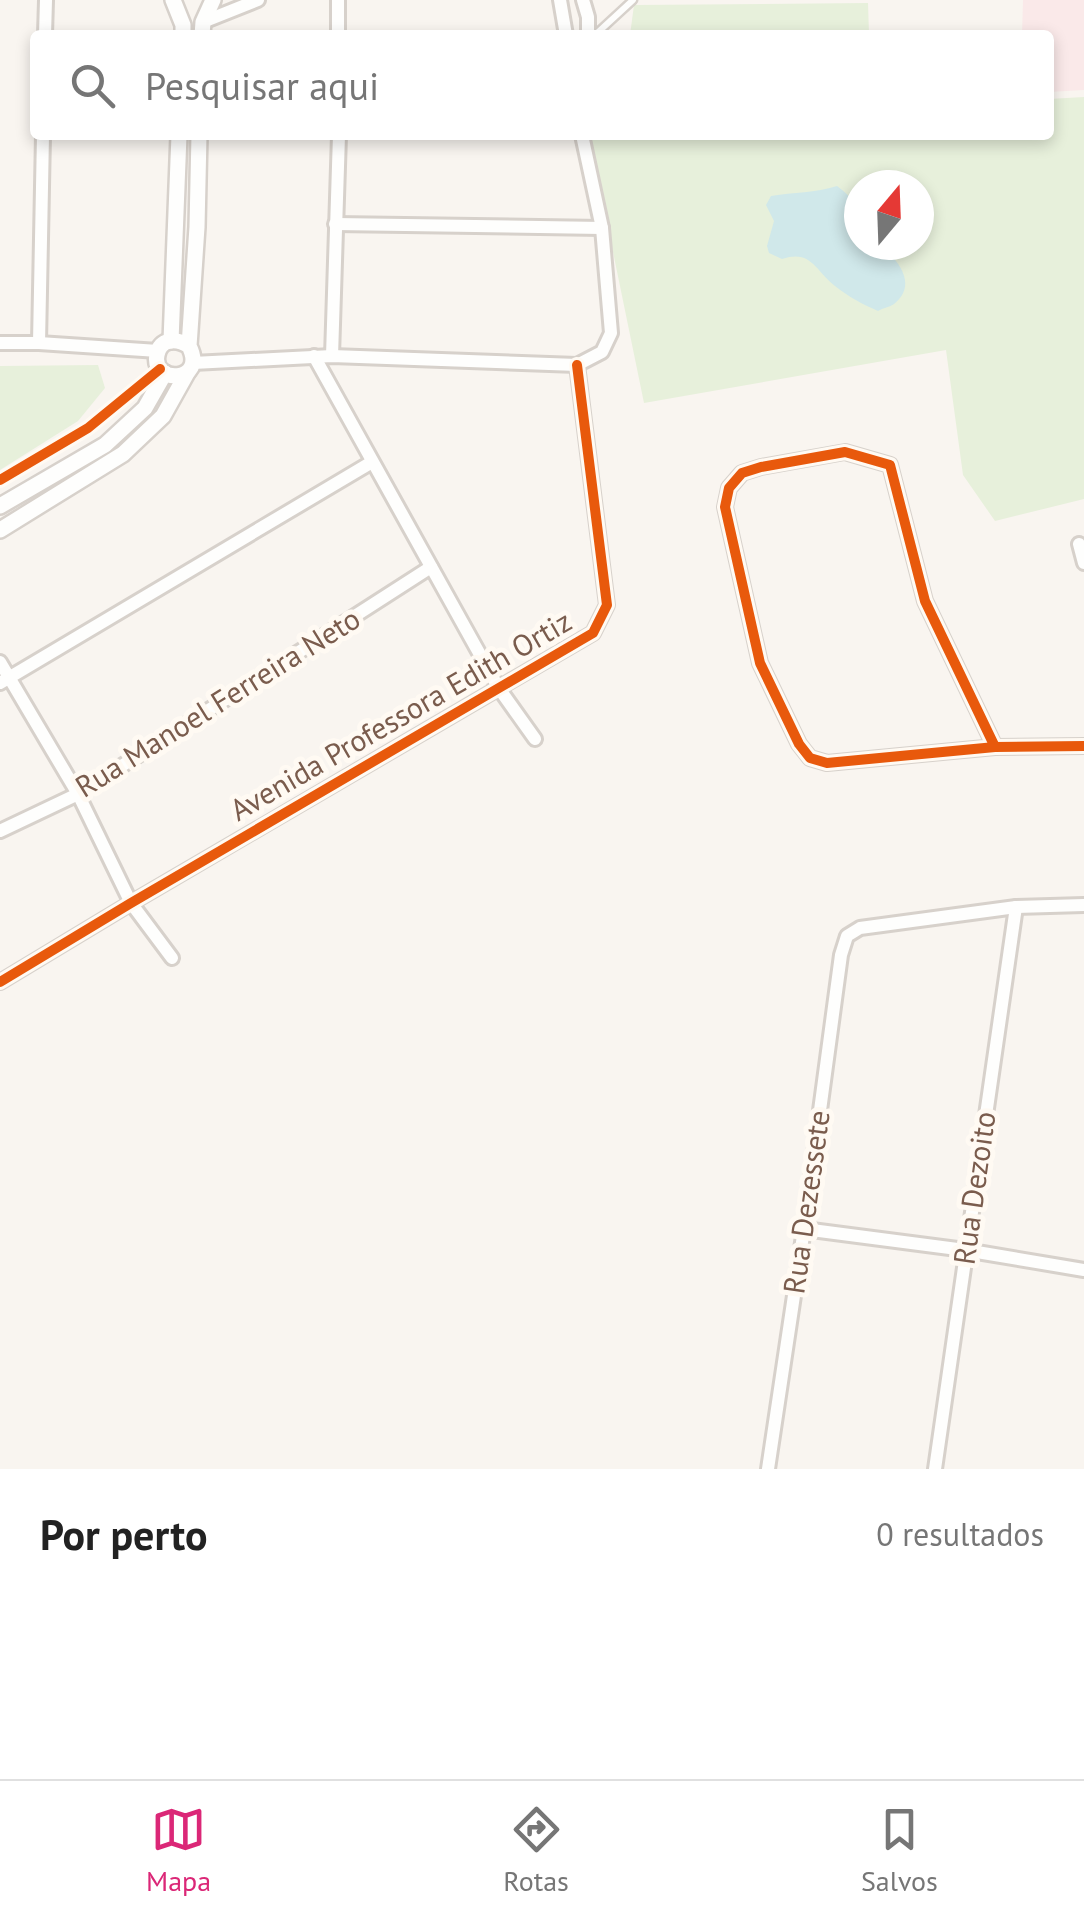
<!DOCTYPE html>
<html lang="pt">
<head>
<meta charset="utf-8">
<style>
  :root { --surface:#fff; --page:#f6f6f6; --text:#222; --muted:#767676; --line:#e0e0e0; --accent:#db2777 }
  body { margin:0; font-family:"PT Sans",sans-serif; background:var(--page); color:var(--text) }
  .compass { position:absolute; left:844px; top:170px; width:90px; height:90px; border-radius:50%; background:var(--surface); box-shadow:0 5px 15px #0003; rotate:19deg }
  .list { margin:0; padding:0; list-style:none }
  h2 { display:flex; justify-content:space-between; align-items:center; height:130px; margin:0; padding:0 40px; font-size:42px }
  h2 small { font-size:32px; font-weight:400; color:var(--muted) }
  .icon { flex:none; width:55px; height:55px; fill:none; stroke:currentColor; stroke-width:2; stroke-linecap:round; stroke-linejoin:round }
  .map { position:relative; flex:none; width:1084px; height:1469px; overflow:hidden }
  .search { position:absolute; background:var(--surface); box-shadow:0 5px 15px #0003; left:30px; right:30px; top:30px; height:110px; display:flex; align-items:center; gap:25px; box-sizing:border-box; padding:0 35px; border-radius:10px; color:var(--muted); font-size:38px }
  .sheet { height:310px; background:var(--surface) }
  nav { display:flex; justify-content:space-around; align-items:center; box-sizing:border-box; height:140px; border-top:2px solid var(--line); background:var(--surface); font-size:28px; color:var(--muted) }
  nav a { display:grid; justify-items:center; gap:5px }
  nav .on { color:var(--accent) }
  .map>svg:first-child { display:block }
  .medical { fill:#fae9e9 }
  .green { fill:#e7f0db; fill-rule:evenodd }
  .water { fill:#d0e8ea }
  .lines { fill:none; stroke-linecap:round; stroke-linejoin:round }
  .service-casing { stroke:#d7d1cb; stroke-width:11 }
  .minor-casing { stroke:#d7d1cb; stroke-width:18 }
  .tertiary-casing { stroke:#d7d1cb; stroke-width:20 }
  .service { stroke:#fefefd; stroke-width:6 }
  .minor { stroke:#fefefd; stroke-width:12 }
  .tertiary { stroke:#fefefd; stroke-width:15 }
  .cycleway-casing { stroke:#fffaf3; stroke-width:16 }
  .cycleway { stroke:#e8590c; stroke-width:10 }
  .labels { text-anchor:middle; stroke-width:10; stroke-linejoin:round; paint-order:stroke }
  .street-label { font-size:30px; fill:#7a5c4d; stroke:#fffaf3 }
</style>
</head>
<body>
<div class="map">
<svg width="1084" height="1469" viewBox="0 0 1084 1469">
  <rect width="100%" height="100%" fill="#f9f5f0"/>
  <!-- medical -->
  <polygon class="medical" points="1023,0 1084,0 1084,90 1049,92 1049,35 1022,35"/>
  <!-- green -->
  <g class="green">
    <polygon points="868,3 869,35 630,35 634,5"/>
    <path d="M1084,97V499L995,521L963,475L946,350L644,403L589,135H1049V99ZM859,185H919V245H859Z"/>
    <polygon points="98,365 105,388 78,421 0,470 0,366"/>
  </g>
  <!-- water -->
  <path class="water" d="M837,186C863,205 859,214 859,245H880C897,259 919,284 894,304C890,307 883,308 878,311C862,304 849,297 835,286C815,270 811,249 782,259L769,253L767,246L774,221L766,205L771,196C794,192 815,193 837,186Z"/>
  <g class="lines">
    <!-- service casing -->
    <g class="service-casing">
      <polyline id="service" points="595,35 633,0"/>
    </g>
    <!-- minor casing -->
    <g class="minor-casing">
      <g id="minor">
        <polyline points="338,0 338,35"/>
        <polyline points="560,0 566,35"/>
        <polyline points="583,0 588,17 588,35"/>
        <polyline points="203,22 258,0"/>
        <polyline points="45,35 46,0"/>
        <polyline points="335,224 602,228"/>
        <polyline points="0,343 39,343 158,351"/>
        <polyline points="39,343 43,135"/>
        <polyline points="314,356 498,687 535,739"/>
        <polyline points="332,356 339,135"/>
        <polyline points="193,363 332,356 577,365"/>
        <polyline points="577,365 602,352 611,333 602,228 582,135"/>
        <polyline points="1079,544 1084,563"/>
        <polyline points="0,662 78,794 131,903 172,958"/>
        <polyline points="0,683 372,462"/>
        <polyline points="995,747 925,601 890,465 845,452 761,467 742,473 729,488 725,507 760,663 799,744 810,758 827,763 995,747 1084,746"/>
        <polyline points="0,831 78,794 431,567"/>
        <polyline points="0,982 131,903 593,633 607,605 577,365"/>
        <polyline points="804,1229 965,1250 1084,1270"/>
        <polyline points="768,1469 804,1229 841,955 847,936 860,928 1016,907 1084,905"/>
        <polyline points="935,1469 1016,907"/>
      </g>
    </g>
    <!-- tertiary casing -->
    <g class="tertiary-casing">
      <g id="tertiary">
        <polyline points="173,0 183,25 183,35"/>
        <polyline points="202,35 203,22 213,0"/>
        <polyline points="171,341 179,135"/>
        <path d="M189,346C177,338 160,338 157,355C151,385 208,383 189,346L197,227L199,135"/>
        <polyline points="0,506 105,445 145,408 165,373"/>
        <polyline points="0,530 123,454 163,416 187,373"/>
      </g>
    </g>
    <!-- service -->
    <use href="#service" class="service"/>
    <!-- minor -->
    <use href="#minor" class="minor"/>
    <!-- tertiary -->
    <use href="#tertiary" class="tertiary"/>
    <!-- cycleway casing -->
    <g class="cycleway-casing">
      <g id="cycleway">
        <polyline points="0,480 88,428 160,369"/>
        <polyline points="995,747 925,601 890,465 845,452 761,467 742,473 729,488 725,507 760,663 799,744 810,758 827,763 995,747 1084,746"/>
        <polyline points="0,982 131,903 593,633 607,605 577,365"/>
      </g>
    </g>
    <!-- cycleway -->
    <use href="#cycleway" class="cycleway"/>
  </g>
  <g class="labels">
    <!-- street labels -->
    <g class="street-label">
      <text transform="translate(218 703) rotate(-32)" y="10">Rua Manoel Ferreira Neto</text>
      <text transform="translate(401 716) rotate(-30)" y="10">Avenida Professora Edith Ortiz</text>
      <text transform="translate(975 1188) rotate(-82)" y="10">Rua Dezoito</text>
      <text transform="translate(807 1202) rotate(-82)" y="10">Rua Dezessete</text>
    </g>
  </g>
</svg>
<svg class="compass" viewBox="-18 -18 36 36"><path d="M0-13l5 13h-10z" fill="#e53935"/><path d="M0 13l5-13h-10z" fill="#767676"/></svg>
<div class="search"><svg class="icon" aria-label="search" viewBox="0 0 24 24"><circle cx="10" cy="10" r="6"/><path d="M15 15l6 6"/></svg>Pesquisar aqui</div>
</div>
<section class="sheet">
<h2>Por perto<small>0 resultados</small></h2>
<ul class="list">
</ul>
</section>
<nav>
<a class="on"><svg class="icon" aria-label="map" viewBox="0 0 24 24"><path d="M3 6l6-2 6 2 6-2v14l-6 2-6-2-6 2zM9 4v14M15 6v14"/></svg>Mapa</a>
<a><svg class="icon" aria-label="directions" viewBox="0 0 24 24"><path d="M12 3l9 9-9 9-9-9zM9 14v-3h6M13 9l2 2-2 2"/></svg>Rotas</a>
<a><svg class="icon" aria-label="saved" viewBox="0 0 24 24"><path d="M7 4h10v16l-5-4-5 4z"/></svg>Salvos</a>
</nav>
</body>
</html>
